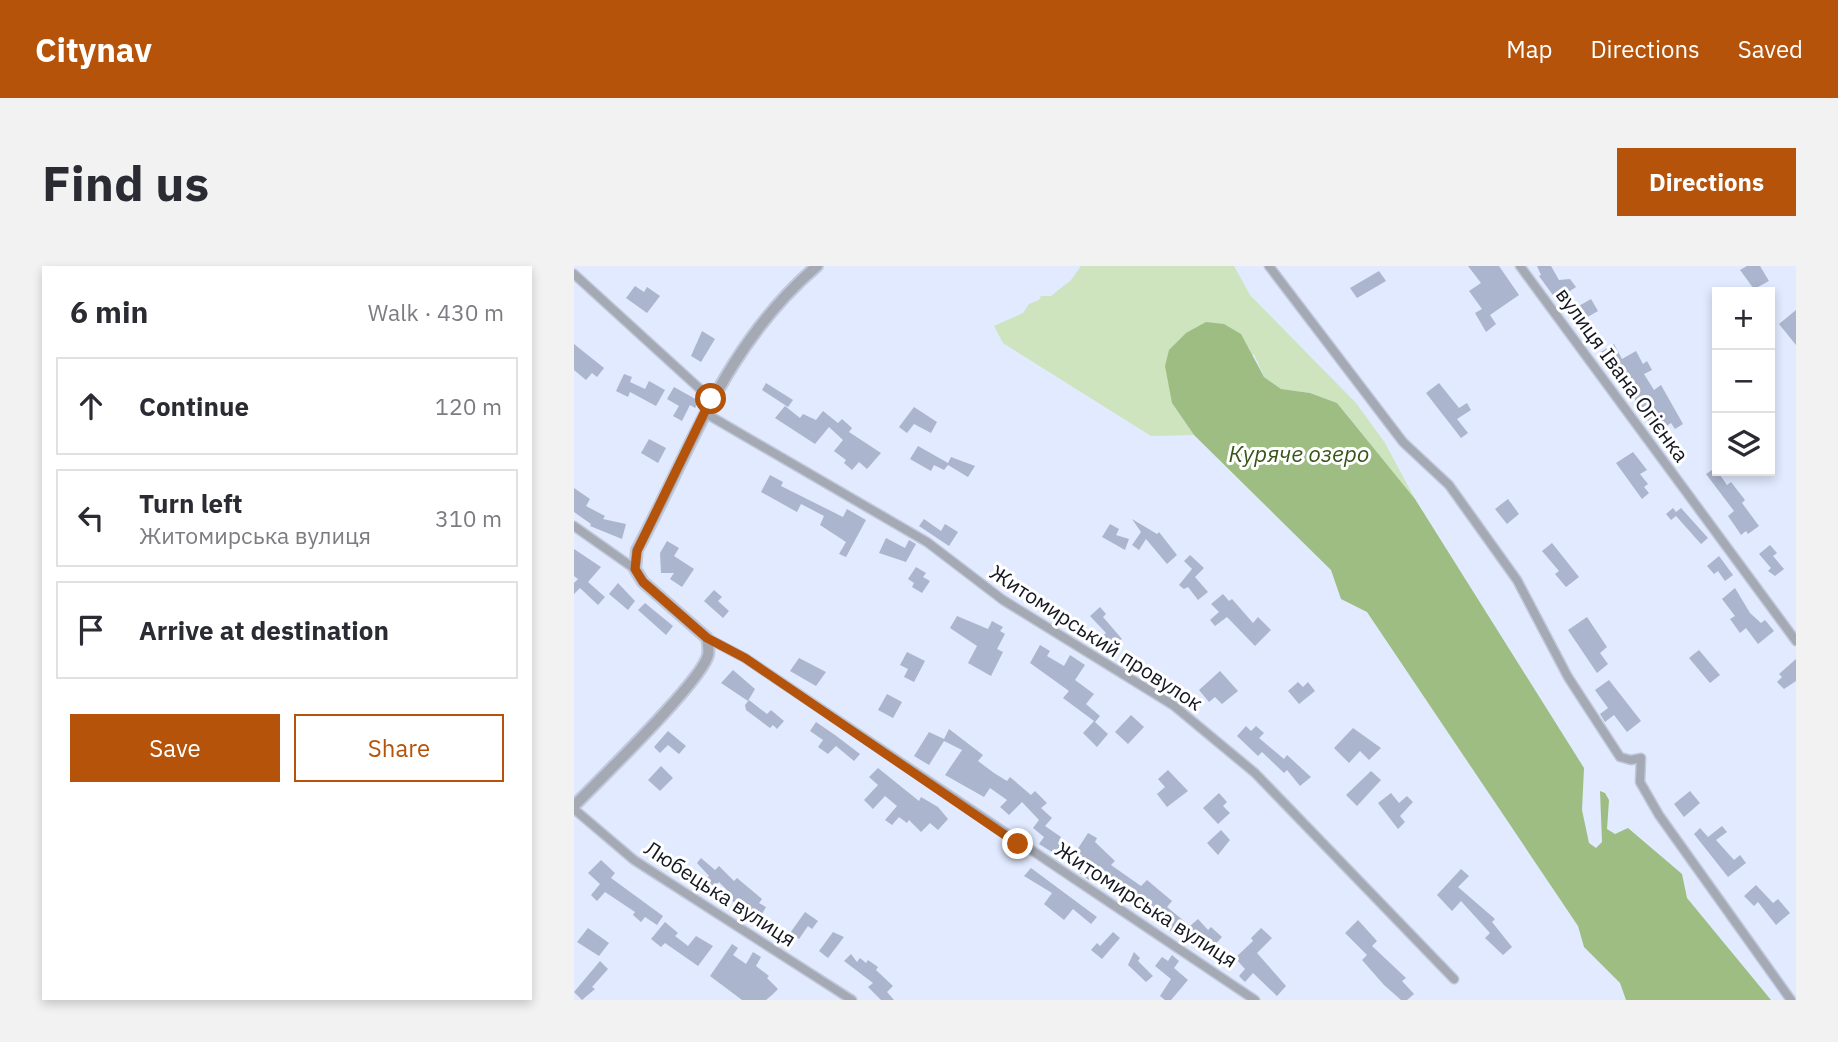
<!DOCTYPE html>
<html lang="en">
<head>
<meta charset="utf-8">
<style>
  :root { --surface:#fff; --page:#f2f2f3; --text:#2b2b33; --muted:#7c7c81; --line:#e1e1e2; --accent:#b45309 }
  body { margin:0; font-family:"IBM Plex Sans",sans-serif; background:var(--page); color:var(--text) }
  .controls { position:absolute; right:21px; top:21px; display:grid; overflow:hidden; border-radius:0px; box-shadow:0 4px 10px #0003 }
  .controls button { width:63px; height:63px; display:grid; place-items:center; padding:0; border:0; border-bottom:2px solid var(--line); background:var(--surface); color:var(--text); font:35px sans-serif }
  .stop { position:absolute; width:21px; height:21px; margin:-16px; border:5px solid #b45309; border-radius:50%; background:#fff }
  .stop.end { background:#b45309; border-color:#fff; box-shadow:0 2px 7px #0008 }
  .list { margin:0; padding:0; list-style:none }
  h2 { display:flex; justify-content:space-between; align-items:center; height:91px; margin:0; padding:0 28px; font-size:30px }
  h2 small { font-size:23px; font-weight:400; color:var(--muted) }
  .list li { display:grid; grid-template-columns:46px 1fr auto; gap:21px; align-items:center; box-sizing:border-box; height:98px; margin:0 14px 14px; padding:0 14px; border:2px solid var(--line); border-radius:0px }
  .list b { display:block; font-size:26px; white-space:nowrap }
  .list p { margin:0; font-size:23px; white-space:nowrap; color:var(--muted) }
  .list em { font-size:23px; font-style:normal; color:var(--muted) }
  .actions { display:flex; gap:14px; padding:21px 28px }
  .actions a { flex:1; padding:16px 0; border:2px solid var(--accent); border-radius:0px; text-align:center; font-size:24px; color:var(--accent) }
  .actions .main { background:var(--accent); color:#fff }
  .icon { flex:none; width:38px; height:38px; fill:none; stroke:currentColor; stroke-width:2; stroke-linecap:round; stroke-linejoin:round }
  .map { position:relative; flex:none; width:1222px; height:734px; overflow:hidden; border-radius:0px }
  header { display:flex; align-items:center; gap:42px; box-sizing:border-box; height:98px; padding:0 35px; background:var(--accent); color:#fff }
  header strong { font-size:33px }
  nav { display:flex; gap:38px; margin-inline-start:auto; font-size:24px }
  .intro { display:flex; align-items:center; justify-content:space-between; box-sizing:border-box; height:168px; padding:0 42px }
  h1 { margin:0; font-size:49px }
  .button { padding:18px 32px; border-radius:0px; background:var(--accent); color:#fff; font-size:24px; font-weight:700 }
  main { display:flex; gap:42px; padding:0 42px }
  aside { flex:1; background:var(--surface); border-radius:0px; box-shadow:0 4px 10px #0003 }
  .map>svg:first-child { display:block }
  .green { fill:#cee4be }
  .water { fill:#9dbd83 }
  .building { fill:#abb5cd }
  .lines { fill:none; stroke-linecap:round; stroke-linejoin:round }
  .minor-casing { stroke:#c0c8db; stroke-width:11 }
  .tertiary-casing { stroke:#c0c8db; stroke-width:14 }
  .minor { stroke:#a4a9b3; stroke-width:8 }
  .tertiary { stroke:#a4a9b3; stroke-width:10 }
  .route { stroke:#b45309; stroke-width:9 }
  .labels { text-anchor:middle; stroke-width:6; stroke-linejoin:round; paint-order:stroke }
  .street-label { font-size:21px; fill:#151821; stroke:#fff }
  .water-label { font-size:23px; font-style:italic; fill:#375519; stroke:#fff }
</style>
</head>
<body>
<header>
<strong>Citynav</strong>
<nav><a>Map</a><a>Directions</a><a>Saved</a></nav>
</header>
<div class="intro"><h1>Find us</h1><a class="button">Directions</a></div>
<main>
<aside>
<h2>6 min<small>Walk · 430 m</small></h2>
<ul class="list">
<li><svg class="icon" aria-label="ahead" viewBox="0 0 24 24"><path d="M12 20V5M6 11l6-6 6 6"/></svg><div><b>Continue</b></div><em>120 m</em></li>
<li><svg class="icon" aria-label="left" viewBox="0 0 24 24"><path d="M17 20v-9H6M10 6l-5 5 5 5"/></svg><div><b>Turn left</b><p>Житомирська вулиця</p></div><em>310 m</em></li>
<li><svg class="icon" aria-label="arrive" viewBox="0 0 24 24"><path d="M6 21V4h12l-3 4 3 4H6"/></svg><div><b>Arrive at destination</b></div></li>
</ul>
<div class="actions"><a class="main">Save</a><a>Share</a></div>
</aside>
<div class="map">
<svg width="1222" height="734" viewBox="0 0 1222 734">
  <rect width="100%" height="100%" fill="#e1eafe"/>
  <!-- green -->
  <polygon class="green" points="507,0 660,0 676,29 782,137 811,177 841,233 763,137 736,127 707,123 690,111 680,88 598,137 620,169 577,170 429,77 420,60 449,47 455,38 465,34 467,30 477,30 497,14"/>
  <!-- water -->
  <polygon class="water" points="632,56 650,58 667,68 690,111 707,123 736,127 763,137 841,233 1010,502 1008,544 1015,577 1022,582 1028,576 1026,525 1031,527 1035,534 1033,563 1041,568 1054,562 1108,608 1113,632 1197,734 1052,734 1046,717 1010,681 1004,660 793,346 767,333 757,304 620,169 598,137 591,100 595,84 612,67"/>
  <!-- building -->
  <g class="building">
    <polygon points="894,0 925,0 945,29 916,49 922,58 912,66 901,47 908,43 895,25 907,17"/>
    <polygon points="963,0 977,0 985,14 996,13 1002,21 993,27 999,37 989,43 965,10 967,9"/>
    <polygon points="1173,0 1186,0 1195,15 1180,23 1166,4"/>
    <polygon points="805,5 812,15 783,32 776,22"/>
    <polygon points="61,20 70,26 73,21 86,30 73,47 52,32"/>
    <polygon points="1017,33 1024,45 1003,57 996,45"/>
    <polygon points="1222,44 1222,79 1205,58"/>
    <polygon points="128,65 141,73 127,96 117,90"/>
    <polygon points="0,78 30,102 23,111 18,107 12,114 0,104"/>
    <polygon points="1040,78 1048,93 1062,85 1069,98 1073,95 1078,104 1070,108 1080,124 1087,119 1109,158 1101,163 1097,157 1088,163 1080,150 1074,155 1035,92 1030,95 1025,87"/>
    <polygon points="50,108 58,111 56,116 71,123 75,115 91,124 82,140 56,126 54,131 42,125"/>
    <polygon points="192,117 219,134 214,141 188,124"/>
    <polygon points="865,117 885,142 893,137 897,144 883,153 894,167 887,172 852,127"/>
    <polygon points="100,121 125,135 121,142 116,139 108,155 99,150 105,140 93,133"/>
    <polygon points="211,140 226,152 229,148 242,154 249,145 264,157 268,153 278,162 275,166 307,187 293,203 285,196 278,204 270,197 272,194 260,185 269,174 255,161 241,178 201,152"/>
    <polygon points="340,141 363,156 357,167 340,158 333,167 325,161"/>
    <polygon points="75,173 92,182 84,197 67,187"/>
    <polygon points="344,180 374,197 377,191 401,200 394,211 374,199 370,204 360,199 357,205 336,193"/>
    <polygon points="1059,186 1073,204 1066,208 1074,218 1070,221 1075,227 1068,233 1042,197"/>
    <polygon points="1141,202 1153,219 1157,216 1171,234 1168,237 1185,260 1174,268 1172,265 1167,269 1161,260 1154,250 1160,245 1132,208"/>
    <polygon points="196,209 209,216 207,220 269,251 273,243 292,254 272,291 265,288 272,276 246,259 250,250 227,238 223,246 187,226"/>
    <polygon points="0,222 16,233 12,240 31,250 29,253 52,258 48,273 16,260 17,258 0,246"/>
    <polygon points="934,233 945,248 933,258 921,243"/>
    <polygon points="1099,242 1102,246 1107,242 1134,272 1127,278 1102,250 1097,254 1092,248"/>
    <polygon points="350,253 367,265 371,258 384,266 375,280 345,260"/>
    <polygon points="558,253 583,268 585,266 603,289 593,298 572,273 565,284 558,279 567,266"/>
    <polygon points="536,258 545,263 542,269 555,273 551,284 528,271"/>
    <polygon points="312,272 331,282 335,274 342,278 332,296 305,287"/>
    <polygon points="93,275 105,282 100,290 120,303 108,321 96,313 100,307 87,307 86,287"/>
    <polygon points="978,277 1005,311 992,321 981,308 985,305 968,285"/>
    <polygon points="1196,279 1203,287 1199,290 1210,303 1201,310 1194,305 1197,302 1185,288"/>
    <polygon points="0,283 27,301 14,316 31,331 24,339 6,322 0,328 0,317 4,313 0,310"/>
    <polygon points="616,289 630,302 621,311 634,326 624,334 614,321 610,323 605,319 618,303 610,295"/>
    <polygon points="1145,290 1159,309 1151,315 1144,305 1140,308 1133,300"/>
    <polygon points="342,301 352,307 349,311 356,315 348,327 338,321 340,317 334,313"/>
    <polygon points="44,317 61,335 54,344 35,328"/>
    <polygon points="1161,322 1176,347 1187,357 1191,354 1200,365 1184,378 1172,362 1166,367 1156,353 1161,350 1148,333"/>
    <polygon points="140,324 148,331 144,335 155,345 149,352 130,335"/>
    <polygon points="649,328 655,335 658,333 679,357 684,351 697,364 681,380 653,351 641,360 636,354 645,346 637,338"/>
    <polygon points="71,337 99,360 92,369 64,344"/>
    <polygon points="526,341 532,348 529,351 548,373 536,383 526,372 532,367 516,350"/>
    <polygon points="383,350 414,363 418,355 429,361 426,365 431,368 423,383 429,386 417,410 394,397 403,380 376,362"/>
    <polygon points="1013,351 1033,381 1026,387 1034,398 1023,407 994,364"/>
    <polygon points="466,379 476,385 473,390 490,400 496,389 511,399 501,414 520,428 512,438 526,450 521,456 534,468 523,481 509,467 520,455 489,432 495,425 456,397"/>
    <polygon points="1125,384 1146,409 1136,417 1115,392"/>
    <polygon points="333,386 351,395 340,416 330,411 334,403 326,399"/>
    <polygon points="225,392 252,406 242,420 216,405"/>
    <polygon points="1222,393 1222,415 1210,423 1203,416 1208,411 1205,408"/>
    <polygon points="159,404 181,423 174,435 147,417"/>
    <polygon points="646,405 664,425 648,438 641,431 635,436 625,424"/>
    <polygon points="1035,414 1067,455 1053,466 1040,449 1031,456 1026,448 1034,442 1021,424"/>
    <polygon points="724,416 729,421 734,416 741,425 725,438 714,425"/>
    <polygon points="313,428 328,436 319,452 304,444"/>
    <polygon points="175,434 193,448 197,444 210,455 203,463 199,459 196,462 172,444 171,439"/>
    <polygon points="557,449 570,461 554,478 541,466"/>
    <polygon points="242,456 261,469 286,488 280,495 262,480 254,488 244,481 249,474 236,465"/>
    <polygon points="672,460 677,465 682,460 690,467 685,472 710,493 713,489 737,511 726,520 713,504 710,507 688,486 684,490 663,470"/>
    <polygon points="779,462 807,482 795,494 786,485 775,497 760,482"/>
    <polygon points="375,463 409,489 404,495 420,507 433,515 436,511 457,529 461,525 473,537 467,542 478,552 471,560 487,571 485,574 503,584 514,567 523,572 521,576 541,595 537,599 567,620 573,614 598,635 593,641 616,660 624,653 634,664 637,661 648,671 636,684 619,669 616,673 606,662 600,668 593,662 598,656 585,644 580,650 546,619 539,628 531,622 538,612 526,600 515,614 505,607 507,604 465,578 470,571 459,562 465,554 448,536 435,549 426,541 433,534 416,522 410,531 371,509 388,484 370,475 355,499 340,490 355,466 370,473"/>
    <polygon points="94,465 112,480 105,488 94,479 86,487 80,481"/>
    <polygon points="87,500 99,512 86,525 74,514"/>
    <polygon points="304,502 345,535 347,531 364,541 374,553 364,564 356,557 347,566 335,554 333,557 325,551 318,559 311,554 323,540 311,530 299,543 290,534 304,519 295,511"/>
    <polygon points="594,504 614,525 593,541 583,528 591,521 584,513"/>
    <polygon points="797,505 807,514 783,540 772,529"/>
    <polygon points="1116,525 1126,537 1110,551 1100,538"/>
    <polygon points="645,527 653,536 649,540 656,547 644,558 629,542"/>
    <polygon points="817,527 825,537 833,530 839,536 826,550 831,556 824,563 804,537"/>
    <polygon points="1148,560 1153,566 1142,574 1160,594 1166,589 1172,597 1154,611 1120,568 1126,562 1134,571"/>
    <polygon points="647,564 656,574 644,589 633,577"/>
    <polygon points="127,592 141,604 145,600 160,615 163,612 188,633 185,637 192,641 185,653 175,649 155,632 158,629 145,616 140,621 132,613 135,610 123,597"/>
    <polygon points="27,594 41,607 37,612 89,650 83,659 71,651 67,656 59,649 61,646 31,626 23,635 17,629 26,618 14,607"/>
    <polygon points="457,602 523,651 517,658 499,643 490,654 470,638 478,627 450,610"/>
    <polygon points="887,603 895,610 884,621 921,653 918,656 938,681 929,689 911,672 916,667 887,635 878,645 863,629"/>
    <polygon points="1182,619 1199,637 1204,633 1216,647 1202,659 1184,636 1180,640 1170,630"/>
    <polygon points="231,646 244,655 238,663 234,660 225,673 216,667"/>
    <polygon points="784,654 803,675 798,680 832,712 828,715 840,728 833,734 827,734 810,719 788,694 793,689 771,667"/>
    <polygon points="91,656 104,667 101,670 114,680 122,670 139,680 124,700 91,677 87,681 77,673"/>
    <polygon points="14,662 35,677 25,690 3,676"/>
    <polygon points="687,662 698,672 683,687 712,720 703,730 679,707 671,716 665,710 671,703 661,692 679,675 677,672"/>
    <polygon points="259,666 270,671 254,692 245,685"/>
    <polygon points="539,666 546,672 528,693 517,684 523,677 526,680"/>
    <polygon points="158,678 164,682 159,689 172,698 179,686 187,691 182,700 195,710 193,712 204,723 198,729 192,734 168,734 136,710"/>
    <polygon points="560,686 566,692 564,695 579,710 572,716 554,699"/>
    <polygon points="277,688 283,696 286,692 292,697 294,694 304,701 302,704 319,720 313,726 320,734 307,734 294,721 299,717 270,695"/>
    <polygon points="598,689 605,695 600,702 614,714 597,734 591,734 586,730 597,713 581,700 588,691 594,695"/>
    <polygon points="26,695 34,703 18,721 21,723 8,734 0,726"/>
  </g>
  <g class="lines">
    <!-- minor casing -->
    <g class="minor-casing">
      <g id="minor">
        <polyline points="695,0 829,176 875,219 943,314 994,411 1046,491 1057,494 1067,492 1066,516 1085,549 1217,734"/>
        <polyline points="946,0 1222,375"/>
        <polyline points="0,8 137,133"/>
        <polyline points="131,147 353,276 429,334 599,439 681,507 880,713"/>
        <polyline points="0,260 61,303"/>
        <polyline points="133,372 171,392 681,734"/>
        <polyline points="0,543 60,594 278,734"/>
      </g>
    </g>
    <!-- tertiary casing -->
    <g class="tertiary-casing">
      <path id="tertiary" d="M0,540C24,515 128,415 134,389C135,384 134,377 133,372L69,316L61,303L63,284C118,182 151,78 243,0"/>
    </g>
    <!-- minor -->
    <use href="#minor" class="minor"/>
    <!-- tertiary -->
    <use href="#tertiary" class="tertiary"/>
  </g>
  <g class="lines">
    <!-- route -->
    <polyline class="route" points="137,133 63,285 61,303 69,316 133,372 171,392 444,578"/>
  </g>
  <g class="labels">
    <!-- street labels -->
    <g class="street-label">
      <text transform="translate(1048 109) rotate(54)" y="7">вулиця Івана Огієнка</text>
      <text transform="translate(522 372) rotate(33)" y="7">Житомирський провулок</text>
      <text transform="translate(146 628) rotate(33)" y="7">Любецька вулиця</text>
      <text transform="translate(572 639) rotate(33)" y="7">Житомирська вулиця</text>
    </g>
    <!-- water labels -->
    <g class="water-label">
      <text x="725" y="196">Куряче озеро</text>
    </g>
  </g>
</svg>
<div class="controls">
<button>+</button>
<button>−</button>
<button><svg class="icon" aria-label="layers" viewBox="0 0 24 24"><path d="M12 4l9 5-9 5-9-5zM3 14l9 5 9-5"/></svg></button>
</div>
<div class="stop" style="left:137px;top:133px"></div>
<div class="stop end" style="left:444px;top:578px"></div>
</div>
</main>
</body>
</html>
